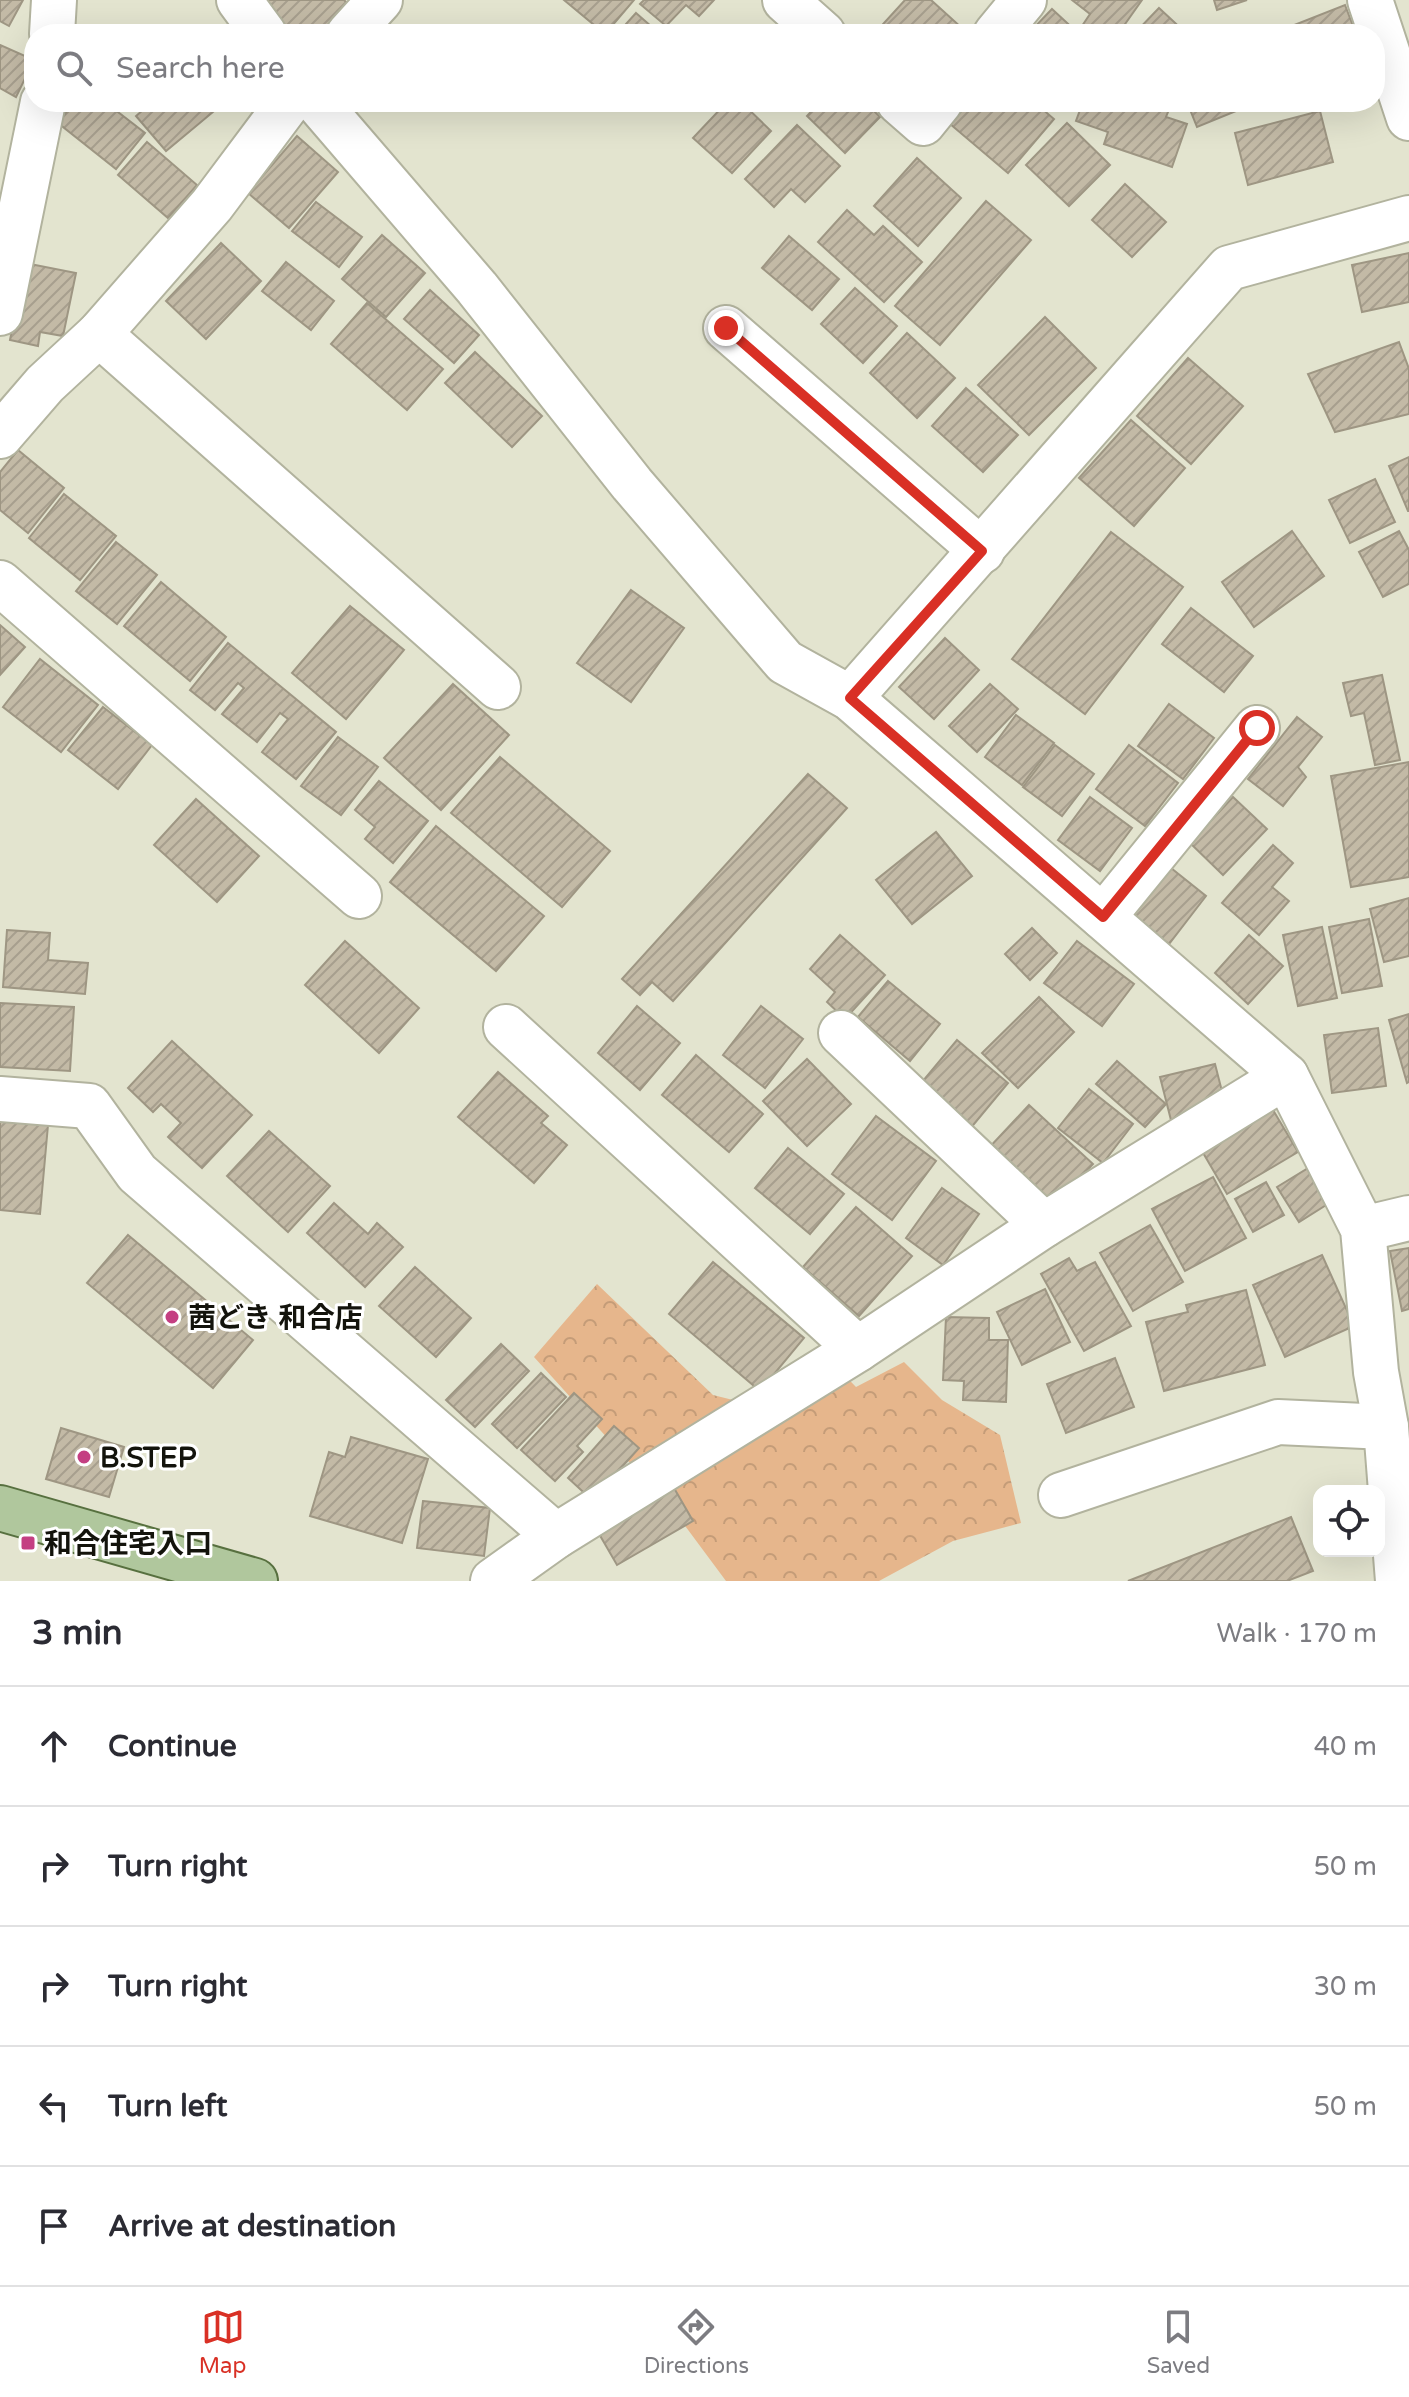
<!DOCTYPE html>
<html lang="en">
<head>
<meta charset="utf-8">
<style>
  :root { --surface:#fff; --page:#f2f2f3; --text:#2b2b33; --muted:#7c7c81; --line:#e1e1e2; --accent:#d93025 }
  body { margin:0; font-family:"Varela Round","Noto Sans JP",sans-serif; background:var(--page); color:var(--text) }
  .controls { position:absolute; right:24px; bottom:24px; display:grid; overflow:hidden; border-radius:16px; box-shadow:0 8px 32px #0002 }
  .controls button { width:72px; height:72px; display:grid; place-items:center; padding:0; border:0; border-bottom:2px solid var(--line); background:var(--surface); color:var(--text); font:40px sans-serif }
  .stop { position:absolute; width:24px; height:24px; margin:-18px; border:6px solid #d93025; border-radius:50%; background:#fff }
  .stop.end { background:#d93025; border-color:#fff; box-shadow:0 2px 8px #0008 }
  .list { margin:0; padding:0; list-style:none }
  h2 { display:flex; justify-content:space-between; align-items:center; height:104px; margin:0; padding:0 32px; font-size:34px }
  h2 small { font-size:26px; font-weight:400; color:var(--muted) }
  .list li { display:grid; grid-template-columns:52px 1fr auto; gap:24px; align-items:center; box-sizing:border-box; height:120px; padding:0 32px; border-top:2px solid var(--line) }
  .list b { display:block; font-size:30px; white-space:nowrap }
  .list em { font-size:26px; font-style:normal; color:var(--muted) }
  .icon { flex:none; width:44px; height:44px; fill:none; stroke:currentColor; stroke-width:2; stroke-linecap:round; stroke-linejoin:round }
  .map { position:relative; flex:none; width:1409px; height:1581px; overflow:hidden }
  .search { position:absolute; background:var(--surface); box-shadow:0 8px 32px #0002; left:24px; right:24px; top:24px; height:88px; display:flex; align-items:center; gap:20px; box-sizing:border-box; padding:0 28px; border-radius:32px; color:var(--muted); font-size:30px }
  .sheet { height:704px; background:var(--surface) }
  nav { display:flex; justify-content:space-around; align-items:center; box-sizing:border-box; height:112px; border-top:2px solid var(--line); background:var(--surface); font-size:22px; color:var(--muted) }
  nav a { display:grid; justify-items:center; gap:4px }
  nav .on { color:var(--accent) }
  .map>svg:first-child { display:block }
  .forest { fill:url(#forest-crowns) }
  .building { fill:url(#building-hatch); stroke:#9e9683; stroke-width:2 }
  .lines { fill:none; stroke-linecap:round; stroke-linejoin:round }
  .minor-casing { stroke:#b2b39e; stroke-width:48 }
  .major-casing { stroke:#57703f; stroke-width:48 }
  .minor { stroke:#fff; stroke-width:44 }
  .major { stroke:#b0c79d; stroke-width:44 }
  .route { stroke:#d93025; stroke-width:10 }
  .poi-dot { fill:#c43f82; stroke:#fff; stroke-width:3 }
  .labels { text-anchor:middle; stroke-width:6; stroke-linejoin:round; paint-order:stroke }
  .poi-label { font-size:28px; font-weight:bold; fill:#13130c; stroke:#fff; text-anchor:start }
</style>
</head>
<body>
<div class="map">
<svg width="1409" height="1581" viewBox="0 0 1409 1581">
  <defs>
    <pattern id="forest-crowns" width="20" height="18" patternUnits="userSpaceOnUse" patternTransform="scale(2)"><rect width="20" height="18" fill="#e6b68c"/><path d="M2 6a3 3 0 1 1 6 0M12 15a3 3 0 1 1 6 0" fill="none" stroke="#c49c78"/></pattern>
    <pattern id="building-hatch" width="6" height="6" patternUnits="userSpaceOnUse" patternTransform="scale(2)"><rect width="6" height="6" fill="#c3baa6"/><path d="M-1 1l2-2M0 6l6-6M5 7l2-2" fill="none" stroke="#a79f8e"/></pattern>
  </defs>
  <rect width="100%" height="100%" fill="#e3e4cf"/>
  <!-- forest -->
  <polygon class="forest" points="597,1284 713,1395 737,1401 769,1375 824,1354 856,1387 904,1362 942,1400 1000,1435 1021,1523 953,1541 879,1581 726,1581 677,1515 534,1357"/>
  <!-- building -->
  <g class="building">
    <polygon points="0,0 23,0 9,26 0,21"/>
    <polygon points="243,0 344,0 353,9 328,34 305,34 299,28 293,34 277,34"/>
    <polygon points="564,0 634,0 605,34"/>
    <polygon points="644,0 714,0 699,16 686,5 666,26 640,4"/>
    <polygon points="905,0 931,0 963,29 958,34 874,34"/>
    <polygon points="1072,0 1142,0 1118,34 1093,34 1082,26 1090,14"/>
    <polygon points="1214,0 1247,0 1217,10"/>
    <polygon points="1345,5 1356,34 1281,34 1279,31"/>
    <polygon points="1159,8 1187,34 1134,34"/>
    <polygon points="1052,9 1079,34 1028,34"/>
    <polygon points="636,13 660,34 617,34"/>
    <polygon points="0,45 34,60 16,97 0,88"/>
    <polygon points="74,102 105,102 145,133 116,169 58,123"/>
    <polygon points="152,102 204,102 213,112 166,151 136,116"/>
    <polygon points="727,102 741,102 771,131 732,173 693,138"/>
    <polygon points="820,102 865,102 880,117 845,153 807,116"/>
    <polygon points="969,102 1034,102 1054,119 1008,173 950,124"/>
    <polygon points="1083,102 1156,102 1170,107 1166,117 1187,124 1172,167 1104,144 1108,132 1076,121"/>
    <polygon points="1187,102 1258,102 1197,127"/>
    <polygon points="1320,111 1333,162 1248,185 1235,133"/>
    <polygon points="1067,123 1110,165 1069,206 1026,165"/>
    <polygon points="797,125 840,166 805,202 791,189 774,207 745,179"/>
    <polygon points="297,136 338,172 289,228 248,193"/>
    <polygon points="147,142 197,185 168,218 118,175"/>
    <polygon points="917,158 961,198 918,246 874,206"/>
    <polygon points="1125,184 1166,222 1132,257 1092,220"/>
    <polygon points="986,201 1031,240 940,345 895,306"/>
    <polygon points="316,202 362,237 339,267 292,231"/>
    <polygon points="847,210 874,235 883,226 922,262 884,302 818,242"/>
    <polygon points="382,235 425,273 386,317 342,279"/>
    <polygon points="789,236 839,279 812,310 762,268"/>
    <polygon points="221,243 261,281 206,339 166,301"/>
    <polygon points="1409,253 1409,302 1362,312 1352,265"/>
    <polygon points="286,262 334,301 311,330 262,291"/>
    <polygon points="25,263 76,273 63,336 40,332 38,346 10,340"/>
    <polygon points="855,288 897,326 863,363 821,324"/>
    <polygon points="430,290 479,335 454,363 404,319"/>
    <polygon points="367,303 443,369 407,410 331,344"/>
    <polygon points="1045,317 1096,368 1029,435 978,385"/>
    <polygon points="907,333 955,378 917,418 870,373"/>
    <polygon points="1399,342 1409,369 1409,414 1335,432 1308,374"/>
    <polygon points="475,352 542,416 512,447 445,383"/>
    <polygon points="1188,358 1243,406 1191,464 1137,416"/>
    <polygon points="966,388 1018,435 983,472 932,426"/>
    <polygon points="1131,420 1185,468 1134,526 1079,478"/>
    <polygon points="18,450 64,488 28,533 0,510 0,472"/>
    <polygon points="1409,457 1409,511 1408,511 1389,466"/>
    <polygon points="1375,479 1395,522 1350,543 1329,500"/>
    <polygon points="64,494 116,536 80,580 29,538"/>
    <polygon points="1292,531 1324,576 1254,627 1222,582"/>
    <polygon points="1399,531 1409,550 1409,584 1383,597 1359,552"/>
    <polygon points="1111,532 1183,587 1085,714 1012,659"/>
    <polygon points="116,542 157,575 117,624 76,591"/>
    <polygon points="161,582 226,637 190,681 124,626"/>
    <polygon points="631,590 684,628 631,702 577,663"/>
    <polygon points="350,606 404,650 346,719 292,673"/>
    <polygon points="1191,608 1253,656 1224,692 1162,644"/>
    <polygon points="0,625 25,647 0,675"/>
    <polygon points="945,638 979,670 934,719 899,687"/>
    <polygon points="228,643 336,732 296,779 262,752 288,719 280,713 257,742 222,714 244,688 238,683 215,710 190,690"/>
    <polygon points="40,659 98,705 61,752 3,707"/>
    <polygon points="1382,675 1400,760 1375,765 1364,713 1351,716 1343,683"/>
    <polygon points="453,684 509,735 441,810 384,758"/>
    <polygon points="990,684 1018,709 977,752 949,726"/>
    <polygon points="1169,704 1214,738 1183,779 1138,746"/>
    <polygon points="103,707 152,745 118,789 68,750"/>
    <polygon points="1016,715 1054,743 1022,785 985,757"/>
    <polygon points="1297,717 1322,737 1298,767 1306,777 1283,806 1248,779"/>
    <polygon points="338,737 378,767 341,815 301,786"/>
    <polygon points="1055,745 1094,774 1062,816 1023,787"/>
    <polygon points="1129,745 1178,783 1145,826 1096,789"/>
    <polygon points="500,757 610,851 562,907 451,813"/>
    <polygon points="1409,762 1409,877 1351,887 1331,776"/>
    <polygon points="808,774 847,808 673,1001 652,982 640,995 622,979"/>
    <polygon points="379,781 428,821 393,863 365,839 375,827 355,810"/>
    <polygon points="1090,797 1132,828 1100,871 1058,840"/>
    <polygon points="1233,797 1267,829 1223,875 1190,843"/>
    <polygon points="196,799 259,856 217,902 154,845"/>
    <polygon points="436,826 544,916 496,971 390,882"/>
    <polygon points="936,832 972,876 912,924 876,880"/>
    <polygon points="1273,845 1293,863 1272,887 1289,901 1259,935 1222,903"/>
    <polygon points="1171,868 1206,896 1169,944 1133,916"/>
    <polygon points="1409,898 1409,956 1384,962 1370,909"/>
    <polygon points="1369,919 1382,986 1342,993 1329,927"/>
    <polygon points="1322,927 1337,998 1298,1006 1283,935"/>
    <polygon points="1032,928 1057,953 1030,980 1005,954"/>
    <polygon points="7,930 50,933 48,960 88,963 85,994 3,987"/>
    <polygon points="840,935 885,975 845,1019 827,1002 835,992 810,969"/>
    <polygon points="1249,935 1283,966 1248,1004 1215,973"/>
    <polygon points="345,941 419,1008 379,1053 305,985"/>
    <polygon points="1077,941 1134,984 1102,1026 1044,983"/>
    <polygon points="888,981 940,1024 910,1061 858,1017"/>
    <polygon points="1039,997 1074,1032 1018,1088 982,1053"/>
    <polygon points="0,1003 74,1007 70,1071 0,1067"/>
    <polygon points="637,1006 680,1043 640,1090 598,1053"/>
    <polygon points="761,1006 803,1039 765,1088 723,1055"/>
    <polygon points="1409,1014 1409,1082 1407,1083 1389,1020"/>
    <polygon points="1378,1028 1386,1086 1332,1093 1324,1035"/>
    <polygon points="957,1040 1008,1083 969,1130 917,1088"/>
    <polygon points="172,1041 252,1115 202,1168 168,1137 181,1123 161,1104 153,1112 128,1088"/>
    <polygon points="696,1055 763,1114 729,1152 662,1095"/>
    <polygon points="807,1059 851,1104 807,1146 763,1101"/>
    <polygon points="1117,1061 1166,1104 1145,1127 1096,1084"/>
    <polygon points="1215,1064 1227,1111 1172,1124 1160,1077"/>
    <polygon points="498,1072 548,1116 541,1123 567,1145 534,1183 458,1117"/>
    <polygon points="1089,1089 1133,1124 1103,1163 1058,1128"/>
    <polygon points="1029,1105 1093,1164 1049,1210 986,1151"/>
    <polygon points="1273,1110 1298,1152 1227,1194 1202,1151"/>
    <polygon points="876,1116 936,1161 892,1220 832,1174"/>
    <polygon points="0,1121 48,1125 40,1214 0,1210"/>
    <polygon points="269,1131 330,1186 288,1232 227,1176"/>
    <polygon points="788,1148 844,1194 810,1234 755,1188"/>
    <polygon points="1310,1167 1331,1202 1299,1222 1277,1187"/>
    <polygon points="1213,1177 1246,1238 1185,1271 1152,1209"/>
    <polygon points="1266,1182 1284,1215 1253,1232 1235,1199"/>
    <polygon points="942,1188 979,1214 943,1265 906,1238"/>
    <polygon points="334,1203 368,1234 377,1223 403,1247 365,1287 307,1233"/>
    <polygon points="856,1207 912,1256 859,1316 803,1267"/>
    <polygon points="1150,1225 1183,1282 1133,1311 1100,1253"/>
    <polygon points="128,1235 253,1340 213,1388 87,1283"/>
    <polygon points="1409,1248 1409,1309 1402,1311 1390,1251"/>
    <polygon points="1322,1255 1354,1326 1285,1357 1253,1285"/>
    <polygon points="1069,1258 1077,1271 1095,1262 1131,1326 1084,1351 1041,1274"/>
    <polygon points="713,1262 804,1338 760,1391 669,1314"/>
    <polygon points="415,1267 471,1318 436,1357 379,1306"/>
    <polygon points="1045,1289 1070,1342 1022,1365 997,1312"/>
    <polygon points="1246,1290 1265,1365 1164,1391 1146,1322 1188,1312 1186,1305"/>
    <polygon points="946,1317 989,1318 989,1340 1008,1340 1006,1402 963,1400 964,1381 943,1380"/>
    <polygon points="501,1344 529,1371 475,1427 446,1400"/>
    <polygon points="1115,1358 1134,1407 1066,1433 1047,1384"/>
    <polygon points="541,1373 566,1397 517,1448 492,1424"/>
    <polygon points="574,1393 602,1419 577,1446 583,1452 555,1481 521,1450"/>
    <polygon points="614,1426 639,1448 592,1500 568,1478"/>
    <polygon points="61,1428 124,1447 109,1497 46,1479"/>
    <polygon points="351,1437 428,1459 402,1543 310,1516 329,1452 345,1457"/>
    <polygon points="674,1488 693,1521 617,1565 598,1532"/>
    <polygon points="423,1501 490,1508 484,1556 417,1548"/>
    <polygon points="1291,1517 1313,1571 1287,1581 1128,1581"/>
  </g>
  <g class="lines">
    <!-- minor casing -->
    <g class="minor-casing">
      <g id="minor">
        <polyline points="239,0 264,34"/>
        <polyline points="785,0 823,34"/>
        <polyline points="1370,0 1409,118"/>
        <polyline points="52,34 54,0"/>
        <polyline points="349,34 380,0"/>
        <polyline points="996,34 1024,0"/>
        <polyline points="317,102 477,288 632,484 785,662 850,698 1286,1076 1363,1229 1376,1372 1386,1427 1398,1581"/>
        <polyline points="899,102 923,123 940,102"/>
        <polyline points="0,313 43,102"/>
        <polyline points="726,328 982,551"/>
        <polyline points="99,334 498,687"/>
        <polyline points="0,436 45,384 99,334 212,205 289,102"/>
        <polyline points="0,583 359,896"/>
        <polyline points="850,698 1229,268 1409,218"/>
        <polyline points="1103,917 1257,728"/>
        <polyline points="506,1027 858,1349 1044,1225 1286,1076"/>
        <polyline points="841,1033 1044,1225"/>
        <polyline points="0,1099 89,1106 137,1173 556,1536"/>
        <polyline points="1363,1229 1409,1218"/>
        <polyline points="1061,1495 1278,1422 1386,1427"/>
        <polyline points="493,1581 556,1536 858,1349"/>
      </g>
    </g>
    <!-- major casing -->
    <g class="major-casing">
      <polyline id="major" points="0,1508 255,1581"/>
    </g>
    <!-- minor -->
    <use href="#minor" class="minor"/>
    <!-- major -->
    <use href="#major" class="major"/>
  </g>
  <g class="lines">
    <!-- route -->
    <polyline class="route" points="726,328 982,551 850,698 1103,917 1257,728"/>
  </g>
  <!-- markers -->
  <g class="poi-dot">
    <circle cx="172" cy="1317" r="8"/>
    <circle cx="84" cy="1457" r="8"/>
    <rect x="20" y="1535" width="16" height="16" rx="4"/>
  </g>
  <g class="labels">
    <!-- poi labels -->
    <g class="poi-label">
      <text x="188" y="1327">茜どき 和合店</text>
      <text x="100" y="1467">B.STEP</text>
      <text x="44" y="1553">和合住宅入口</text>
    </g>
  </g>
</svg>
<div class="controls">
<button><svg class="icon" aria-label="locate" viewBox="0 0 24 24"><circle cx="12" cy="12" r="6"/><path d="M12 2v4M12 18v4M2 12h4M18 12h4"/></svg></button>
</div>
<div class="stop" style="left:1257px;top:728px"></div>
<div class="stop end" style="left:726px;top:328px"></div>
<div class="search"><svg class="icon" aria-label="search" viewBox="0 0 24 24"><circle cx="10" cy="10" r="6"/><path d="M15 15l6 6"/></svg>Search here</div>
</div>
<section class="sheet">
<h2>3 min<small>Walk · 170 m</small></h2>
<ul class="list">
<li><svg class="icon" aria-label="ahead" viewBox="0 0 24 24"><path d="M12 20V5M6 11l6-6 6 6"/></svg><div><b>Continue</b></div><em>40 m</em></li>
<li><svg class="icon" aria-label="right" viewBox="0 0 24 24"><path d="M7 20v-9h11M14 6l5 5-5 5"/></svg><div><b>Turn right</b></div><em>50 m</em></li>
<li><svg class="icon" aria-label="right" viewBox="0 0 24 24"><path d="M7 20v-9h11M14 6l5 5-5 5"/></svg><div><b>Turn right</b></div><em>30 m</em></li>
<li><svg class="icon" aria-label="left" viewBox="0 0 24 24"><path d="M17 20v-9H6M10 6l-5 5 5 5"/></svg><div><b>Turn left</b></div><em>50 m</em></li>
<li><svg class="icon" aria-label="arrive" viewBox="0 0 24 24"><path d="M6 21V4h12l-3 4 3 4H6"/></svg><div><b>Arrive at destination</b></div></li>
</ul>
</section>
<nav>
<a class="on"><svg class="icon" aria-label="map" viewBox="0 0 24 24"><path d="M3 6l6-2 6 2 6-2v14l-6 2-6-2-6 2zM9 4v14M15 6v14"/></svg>Map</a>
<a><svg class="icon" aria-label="directions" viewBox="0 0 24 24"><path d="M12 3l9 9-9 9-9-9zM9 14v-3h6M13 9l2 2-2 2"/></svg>Directions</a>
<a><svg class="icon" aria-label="saved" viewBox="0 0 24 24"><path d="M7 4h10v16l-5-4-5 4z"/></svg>Saved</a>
</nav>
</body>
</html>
